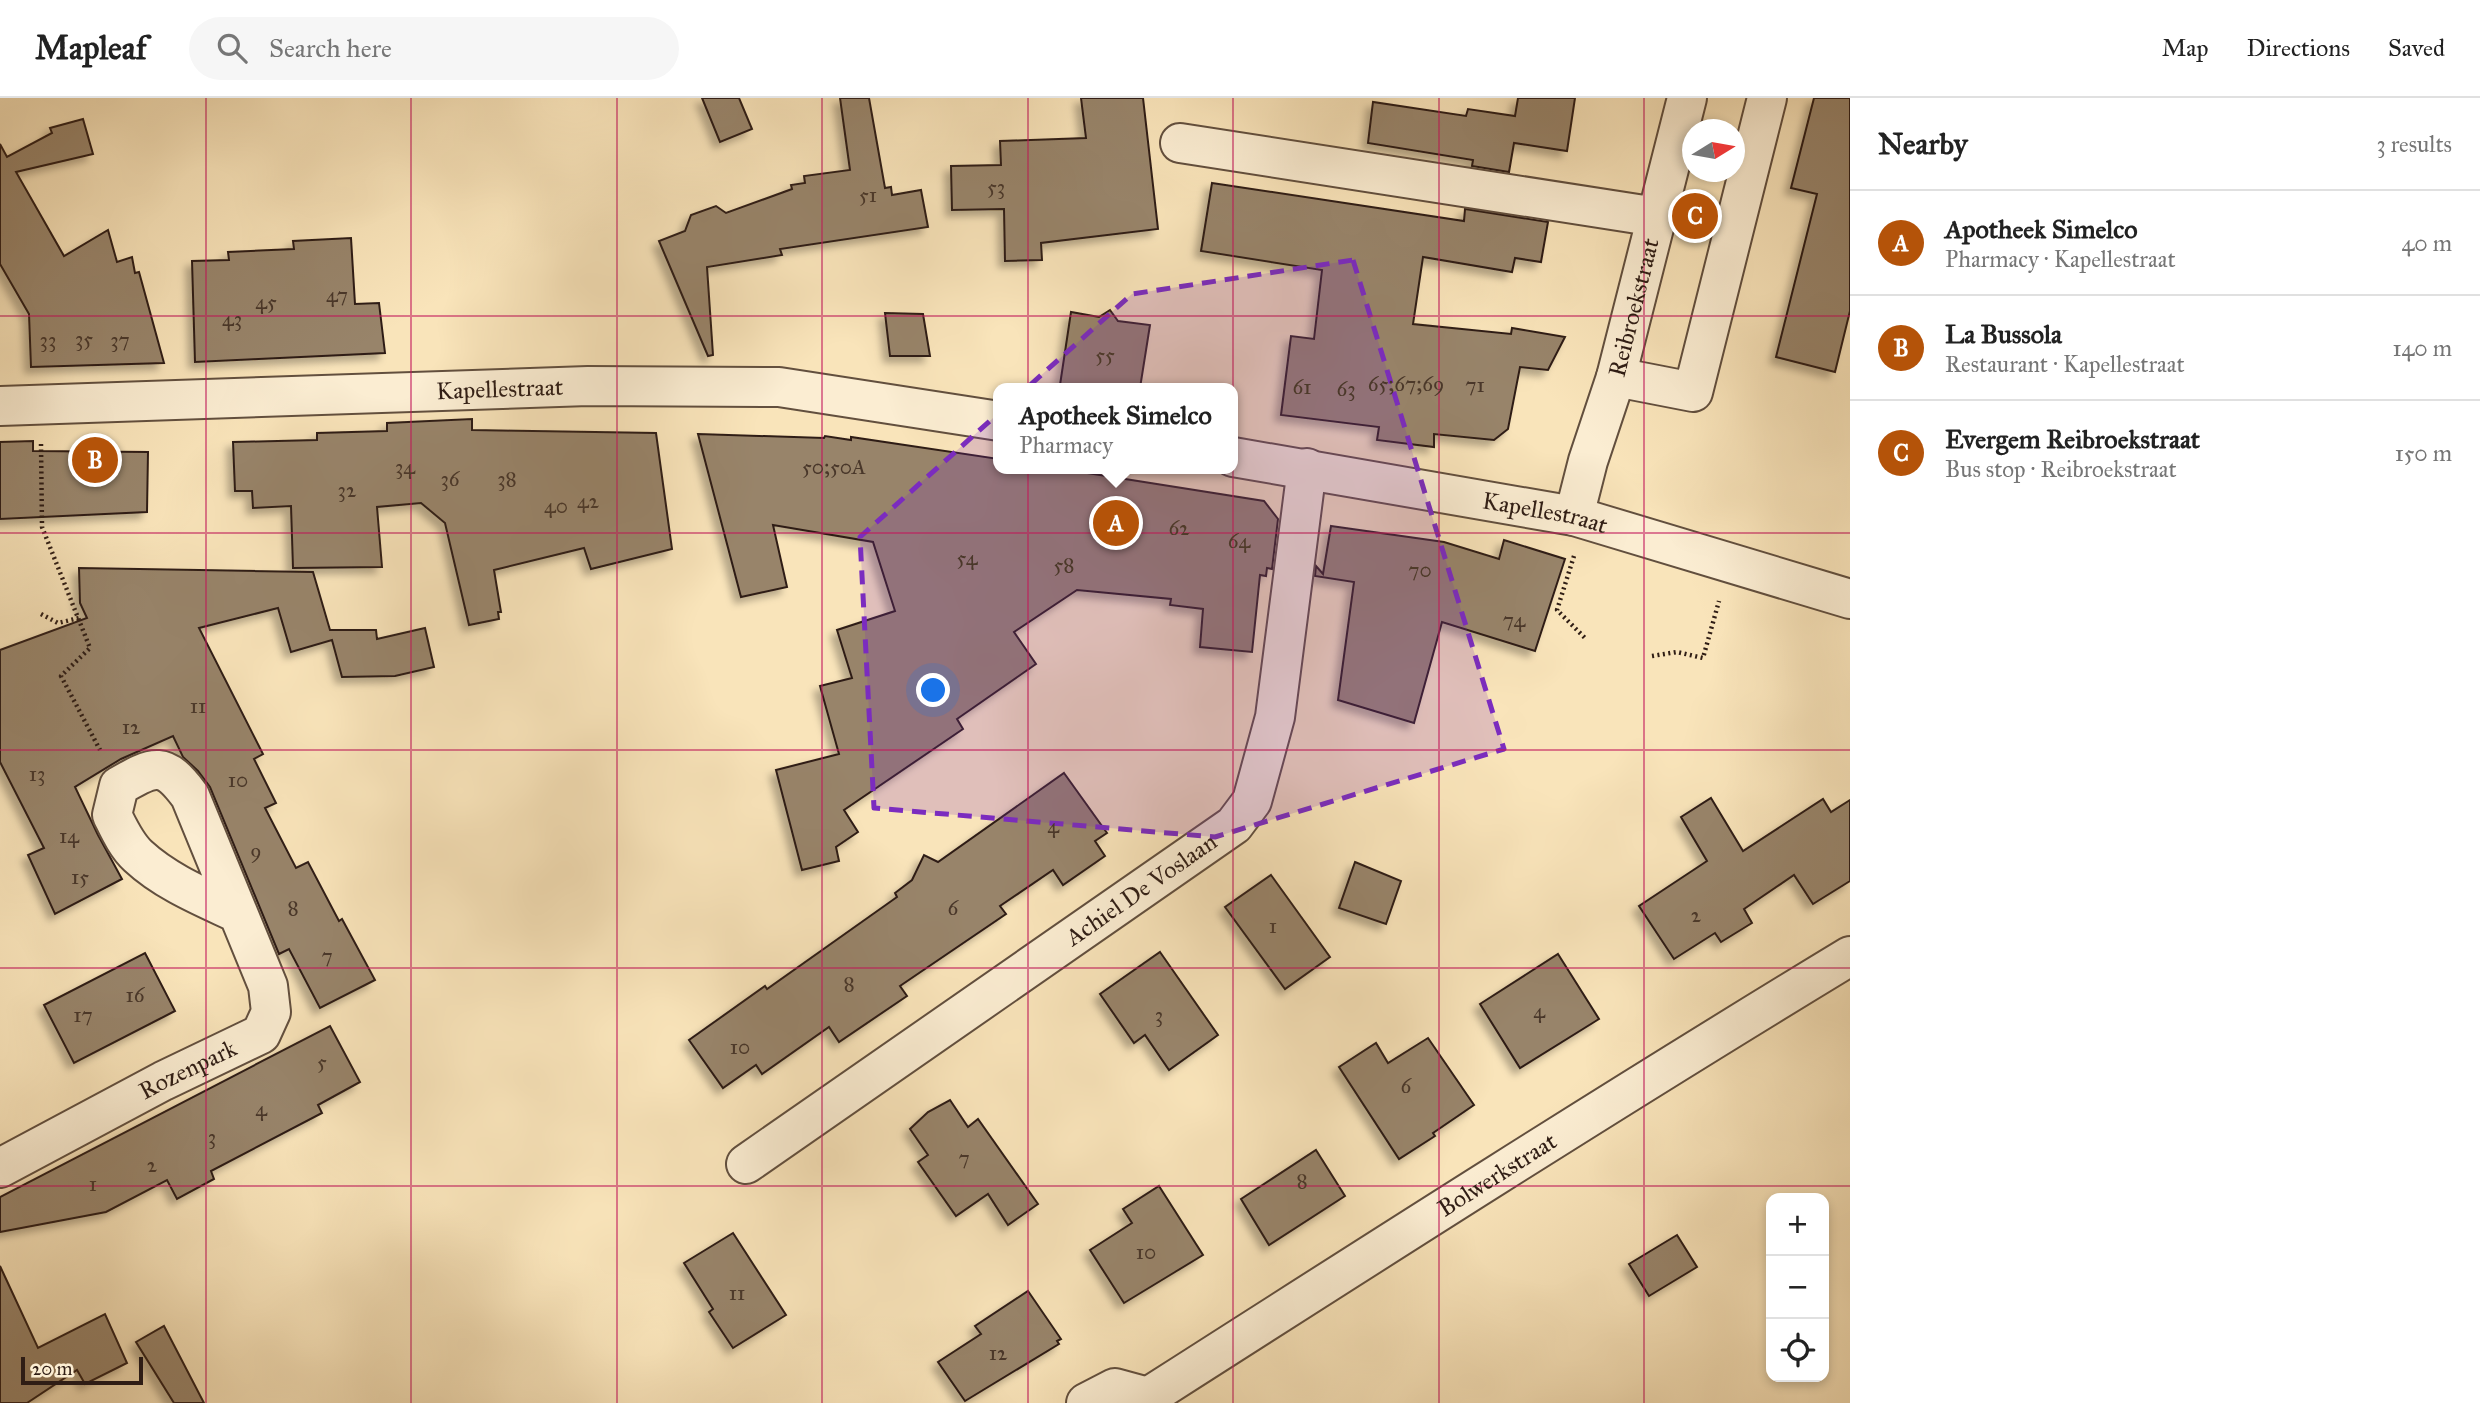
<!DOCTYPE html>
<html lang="en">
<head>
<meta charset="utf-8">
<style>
  :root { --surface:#fff; --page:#f6f6f6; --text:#222; --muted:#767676; --line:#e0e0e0; --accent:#b45309 }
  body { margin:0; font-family:"IM FELL Great Primer",serif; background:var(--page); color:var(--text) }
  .controls { position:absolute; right:21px; bottom:21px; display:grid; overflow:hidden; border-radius:14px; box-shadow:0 4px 10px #0003 }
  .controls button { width:63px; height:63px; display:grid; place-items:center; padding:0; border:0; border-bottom:2px solid var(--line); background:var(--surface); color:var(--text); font:35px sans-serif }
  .compass { position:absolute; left:1682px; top:21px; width:63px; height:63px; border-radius:50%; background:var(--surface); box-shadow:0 4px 10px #0003; rotate:79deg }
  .scale { position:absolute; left:21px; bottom:18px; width:122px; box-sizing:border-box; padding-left:7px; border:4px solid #2f1d15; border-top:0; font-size:19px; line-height:24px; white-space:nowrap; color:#2f1d15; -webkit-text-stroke:5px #fbedd2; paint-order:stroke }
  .you { position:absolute; left:934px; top:593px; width:24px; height:24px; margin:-18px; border:5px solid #fff; border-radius:50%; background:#1a73e8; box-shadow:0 0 0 10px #1a73e833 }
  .badge { display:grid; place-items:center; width:46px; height:46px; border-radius:50%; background:var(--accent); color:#fff; font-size:23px; font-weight:700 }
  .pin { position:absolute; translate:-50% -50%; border:4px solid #fff; box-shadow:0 2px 7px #0006 }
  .popup { position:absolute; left:993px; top:285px; width:245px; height:91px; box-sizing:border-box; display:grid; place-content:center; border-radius:14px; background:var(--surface); filter:drop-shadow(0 2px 5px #0005); font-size:23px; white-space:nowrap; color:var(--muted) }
  .popup b { font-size:26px; color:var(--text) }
  .popup::after { content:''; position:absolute; left:50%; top:100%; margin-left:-14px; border:14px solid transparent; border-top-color:var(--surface) }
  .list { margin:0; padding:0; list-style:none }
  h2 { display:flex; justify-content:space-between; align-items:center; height:91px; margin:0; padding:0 28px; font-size:30px }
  h2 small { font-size:23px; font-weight:400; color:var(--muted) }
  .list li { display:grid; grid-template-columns:46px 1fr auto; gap:21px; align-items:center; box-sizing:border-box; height:105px; padding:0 28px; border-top:2px solid var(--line) }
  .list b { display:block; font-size:26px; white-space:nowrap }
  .list p { margin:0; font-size:23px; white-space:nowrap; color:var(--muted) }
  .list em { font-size:23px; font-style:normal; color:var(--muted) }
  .icon { flex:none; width:38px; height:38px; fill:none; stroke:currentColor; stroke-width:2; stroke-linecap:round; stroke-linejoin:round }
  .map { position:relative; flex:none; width:1850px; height:1305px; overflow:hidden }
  header { display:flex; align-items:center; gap:42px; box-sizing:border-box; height:98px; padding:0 35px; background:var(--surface); border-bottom:2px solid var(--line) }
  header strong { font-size:33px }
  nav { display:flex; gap:38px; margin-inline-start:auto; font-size:24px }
  .search { width:490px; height:63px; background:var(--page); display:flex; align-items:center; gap:18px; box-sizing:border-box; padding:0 24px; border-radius:38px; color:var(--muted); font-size:26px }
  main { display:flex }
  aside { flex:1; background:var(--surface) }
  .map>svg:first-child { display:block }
  .building { fill:#98846b; stroke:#2f1d15; stroke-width:2; filter:url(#shadow) }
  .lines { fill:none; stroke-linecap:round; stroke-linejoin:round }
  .minor-casing { stroke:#624f3e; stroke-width:42 }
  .path { stroke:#2f1d15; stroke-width:4.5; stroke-dasharray:2 3.5; stroke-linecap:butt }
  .minor { stroke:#fbedd2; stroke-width:38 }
  .marked { fill:#7b2cbf; fill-opacity:0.2; stroke:#7b2cbf; stroke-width:5; stroke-dasharray:14 9; stroke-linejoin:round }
  .grid { fill:none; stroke:#c2185b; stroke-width:2; stroke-opacity:0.55 }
  .labels { text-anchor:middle; stroke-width:7; stroke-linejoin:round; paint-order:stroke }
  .number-label { font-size:21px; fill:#49372a }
  .street-label { font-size:24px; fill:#2f1d15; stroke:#fbedd2 }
</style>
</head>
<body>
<header>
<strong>Mapleaf</strong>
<div class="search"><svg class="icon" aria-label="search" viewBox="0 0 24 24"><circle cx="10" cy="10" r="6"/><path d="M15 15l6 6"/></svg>Search here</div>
<nav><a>Map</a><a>Directions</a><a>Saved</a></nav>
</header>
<main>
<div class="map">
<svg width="1850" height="1305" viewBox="0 0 1850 1305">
  <defs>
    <filter id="shadow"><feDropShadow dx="-6" dy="6" stdDeviation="3.5" flood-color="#0004"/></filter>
  </defs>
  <rect width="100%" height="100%" fill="#f9e4ba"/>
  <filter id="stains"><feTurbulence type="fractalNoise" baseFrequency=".00286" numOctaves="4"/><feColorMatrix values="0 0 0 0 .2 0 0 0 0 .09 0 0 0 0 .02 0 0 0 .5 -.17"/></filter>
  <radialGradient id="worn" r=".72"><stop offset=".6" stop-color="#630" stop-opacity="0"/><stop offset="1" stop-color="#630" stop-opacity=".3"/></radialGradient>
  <!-- building -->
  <g class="building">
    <polygon points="702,0 739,0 752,31 720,44"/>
    <polygon points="840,0 869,0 885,90 891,89 892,97 921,92 928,129 780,151 782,157 707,169 713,257 708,258 659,143 685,133 691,117 716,108 726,115 792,91 791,87 805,85 804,78 850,72"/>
    <polygon points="1081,0 1143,0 1158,131 1041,145 1042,162 1005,163 1004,111 952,112 951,68 1001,67 1000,43 1086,40"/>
    <polygon points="1518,0 1575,0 1567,53 1514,45 1509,74 1472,68 1473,62 1368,45 1373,4 1466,18 1468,11 1515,18"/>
    <polygon points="1814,0 1850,0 1850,213 1835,274 1776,259 1817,96 1791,90"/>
    <polygon points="83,21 93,56 16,74 64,158 108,132 117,164 132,159 135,175 139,174 164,265 31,269 29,216 0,166 0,46 7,59 52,35 50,30"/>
    <polygon points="1212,85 1464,123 1465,111 1548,124 1541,164 1515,160 1512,174 1423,159 1413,226 1511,236 1512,230 1565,239 1548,272 1520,269 1508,331 1494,342 1434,336 1434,349 1377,342 1379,329 1281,317 1291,238 1314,241 1322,172 1201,153"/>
    <polygon points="351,140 355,206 379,205 385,255 195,264 192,163 229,162 228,154 294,151 293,143"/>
    <polygon points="1110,212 1118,223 1150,227 1140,290 1084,290 1060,287 1071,214 1099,219"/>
    <polygon points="885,215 923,216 930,258 890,258"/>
    <polygon points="472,321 472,332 656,335 672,451 591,471 584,450 494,472 501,514 498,514 499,521 469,527 445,425 421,405 377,409 382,469 293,470 291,408 253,410 252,393 235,393 233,344 317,342 317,335 387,333 387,325"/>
    <polygon points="698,336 824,340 825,338 851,342 851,339 999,361 999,371 1062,371 1264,403 1278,421 1272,471 1267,470 1266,478 1260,477 1252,554 1200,549 1203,511 1170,507 1171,501 1077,492 1014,534 1036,566 957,621 963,631 844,712 858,734 836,749 839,763 802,772 776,672 839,656 820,588 852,580 837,532 895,513 873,444 773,427 787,489 741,499"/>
    <polygon points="33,343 33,353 148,354 147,414 0,421 0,344"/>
    <polygon points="1331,428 1444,444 1499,461 1504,442 1565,461 1535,553 1442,524 1414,625 1338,602 1354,484 1315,478 1316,468 1323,476"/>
    <polygon points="79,470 313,474 330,532 376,532 377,541 425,530 434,569 395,578 342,579 332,542 291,554 278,510 199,530 263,656 254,661 276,705 265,710 296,770 308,764 339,823 342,821 375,882 320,910 289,851 279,856 210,689 198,673 183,659 173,638 121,661 75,689 98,737 122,781 55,816 28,757 44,750 0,664 0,552 87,520 80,505"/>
    <polygon points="1064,675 1107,735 1095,743 1105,758 1063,787 1053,772 1000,808 1006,816 900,888 907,898 839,944 829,929 762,976 756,967 723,990 689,942 765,888 767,891 897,799 895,795 912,782 924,757 938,764"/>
    <polygon points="1711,700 1743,753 1823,701 1831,714 1850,702 1850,783 1813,806 1794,777 1744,811 1752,825 1721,844 1715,835 1674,861 1639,808 1707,763 1681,719"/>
    <polygon points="1355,764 1401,783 1386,826 1339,810"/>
    <polygon points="1271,777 1330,859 1285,891 1225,809"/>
    <polygon points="1160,854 1218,937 1169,972 1145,937 1134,945 1100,896"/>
    <polygon points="145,855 175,913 74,965 44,907"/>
    <polygon points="1558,856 1599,921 1520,970 1480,906"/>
    <polygon points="330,928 360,984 318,1007 322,1015 211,1073 214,1081 177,1101 167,1082 106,1114 0,1134 0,1099"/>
    <polygon points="1428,940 1474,1007 1433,1035 1435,1038 1399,1061 1339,969 1376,945 1388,965"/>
    <polygon points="950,1002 968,1029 978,1021 1038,1106 1008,1127 988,1096 956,1118 918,1064 928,1057 910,1031 928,1014"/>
    <polygon points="1316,1052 1345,1098 1269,1147 1241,1101"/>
    <polygon points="1159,1088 1203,1157 1124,1205 1090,1152 1132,1125 1123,1111"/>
    <polygon points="733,1135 786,1217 733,1250 709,1214 713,1211 684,1165"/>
    <polygon points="1677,1137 1697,1169 1649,1198 1629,1166"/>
    <polygon points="0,1168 38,1250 105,1216 127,1265 85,1286 77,1272 27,1305 0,1305"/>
    <polygon points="1028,1193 1061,1241 1057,1243 1059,1246 965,1303 938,1264 981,1236 975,1228"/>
    <polygon points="164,1228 204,1305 174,1305 136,1244"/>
  </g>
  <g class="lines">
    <!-- minor casing -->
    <g class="minor-casing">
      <g id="minor">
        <polyline points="1180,45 1657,119"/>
        <polyline points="1616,279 1693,294 1767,0"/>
        <path id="s1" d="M0,308L588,288L779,289L999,323"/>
        <path id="s2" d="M1233,359L1574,418L1850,501"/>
        <path id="s3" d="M1574,418L1588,363L1616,279L1687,0"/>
        <path id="s4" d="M746,1066L1234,727L1252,703L1275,619L1307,370"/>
        <path id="s5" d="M0,1070L163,983L261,936L271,914L268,888L190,698C164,663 155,667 119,688L112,717C119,731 126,747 138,758C166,784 203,799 237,815"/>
        <polyline points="1086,1305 1115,1290 1148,1299 1152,1305"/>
        <path id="s6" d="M1147,1305L1148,1299C1381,1150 1614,1001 1850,858"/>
      </g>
    </g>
    <!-- path -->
    <g class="path">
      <polyline points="41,346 42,429 90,550 61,578 100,652"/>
      <polyline points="1574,458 1557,512 1586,541"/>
      <polyline points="41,516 58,525 79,520"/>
      <polyline points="1652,558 1677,554 1703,560 1719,503"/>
    </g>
    <!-- minor -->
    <use href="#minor" class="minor"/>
  </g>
  <!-- marked area -->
  <path class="marked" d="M1353,162L1504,651L1215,739L874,710L860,439L1132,196Z"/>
  <!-- grid -->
  <path class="grid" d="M206,0V1305M411,0V1305M617,0V1305M822,0V1305M1028,0V1305M1233,0V1305M1439,0V1305M1644,0V1305M0,218H1850M0,435H1850M0,652H1850M0,870H1850M0,1088H1850"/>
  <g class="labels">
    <!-- number labels -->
    <g class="number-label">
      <text x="996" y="96">53</text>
      <text x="868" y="104">51</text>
      <text x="337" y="204">47</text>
      <text x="266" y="211">45</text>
      <text x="232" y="228">43</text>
      <text x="84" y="248">35</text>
      <text x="48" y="249">33</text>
      <text x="120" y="249">37</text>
      <text x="1105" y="264">55</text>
      <text x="1406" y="293">65;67;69</text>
      <text x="1475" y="294">71</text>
      <text x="1302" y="296">61</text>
      <text x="1346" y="298">63</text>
      <text x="405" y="376">34</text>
      <text x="834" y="376">50;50A</text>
      <text x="450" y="388">36</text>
      <text x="507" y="388">38</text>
      <text x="347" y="399">32</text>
      <text x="588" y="410">42</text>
      <text x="556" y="415">40</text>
      <text x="1179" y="437">62</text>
      <text x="1239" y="450">64</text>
      <text x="967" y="467">54</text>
      <text x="1064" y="474">58</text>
      <text x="1420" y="479">70</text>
      <text x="1514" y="529">74</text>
      <text x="198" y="615">11</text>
      <text x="131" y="636">12</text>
      <text x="37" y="683">13</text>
      <text x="238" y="689">10</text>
      <text x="1053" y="735">4</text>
      <text x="69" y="745">14</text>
      <text x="256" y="760">9</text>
      <text x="80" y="786">15</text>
      <text x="293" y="817">8</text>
      <text x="953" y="817">6</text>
      <text x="1696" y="824">2</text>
      <text x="1273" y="835">1</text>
      <text x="327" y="865">7</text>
      <text x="849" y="893">8</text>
      <text x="135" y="904">16</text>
      <text x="1539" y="920">4</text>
      <text x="83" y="924">17</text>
      <text x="1159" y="924">3</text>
      <text x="740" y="956">10</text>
      <text x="322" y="971">5</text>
      <text x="1406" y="995">6</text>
      <text x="261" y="1018">4</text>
      <text x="212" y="1046">3</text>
      <text x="964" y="1067">7</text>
      <text x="152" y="1074">2</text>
      <text x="1302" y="1090">8</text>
      <text x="93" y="1093">1</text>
      <text x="1146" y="1161">10</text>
      <text x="737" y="1202">11</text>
      <text x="998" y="1262">12</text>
    </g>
    <!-- street labels -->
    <g class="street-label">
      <text dy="8" stroke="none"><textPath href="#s3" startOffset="217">Reibroekstraat</textPath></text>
      <text dy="8" stroke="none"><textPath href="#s1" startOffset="500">Kapellestraat</textPath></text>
      <text dy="8" stroke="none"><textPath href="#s2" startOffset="317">Kapellestraat</textPath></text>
      <text dy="8" stroke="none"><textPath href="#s4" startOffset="481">Achiel De Voslaan</textPath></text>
      <text dy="8" stroke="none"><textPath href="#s5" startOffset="212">Rozenpark</textPath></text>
      <text dy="8" stroke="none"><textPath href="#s6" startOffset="420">Bolwerkstraat</textPath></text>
    </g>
  </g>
  <rect width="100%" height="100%" filter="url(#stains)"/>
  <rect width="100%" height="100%" fill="url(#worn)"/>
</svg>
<div class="controls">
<button>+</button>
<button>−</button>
<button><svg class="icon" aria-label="locate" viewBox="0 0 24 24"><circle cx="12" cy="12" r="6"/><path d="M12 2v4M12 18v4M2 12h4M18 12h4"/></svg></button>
</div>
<svg class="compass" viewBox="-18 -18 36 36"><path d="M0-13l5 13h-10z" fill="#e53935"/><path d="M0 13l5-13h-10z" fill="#767676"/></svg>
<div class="scale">20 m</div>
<div class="you"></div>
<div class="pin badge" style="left:1116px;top:425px">A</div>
<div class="popup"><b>Apotheek Simelco</b>Pharmacy</div>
<div class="pin badge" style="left:95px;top:362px">B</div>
<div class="pin badge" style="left:1695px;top:118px">C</div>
</div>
<aside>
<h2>Nearby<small>3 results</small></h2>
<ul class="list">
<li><span class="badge">A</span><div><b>Apotheek Simelco</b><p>Pharmacy · Kapellestraat</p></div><em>40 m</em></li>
<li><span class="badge">B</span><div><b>La Bussola</b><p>Restaurant · Kapellestraat</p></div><em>140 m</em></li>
<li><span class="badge">C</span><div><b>Evergem Reibroekstraat</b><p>Bus stop · Reibroekstraat</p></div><em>150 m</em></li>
</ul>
</aside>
</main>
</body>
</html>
